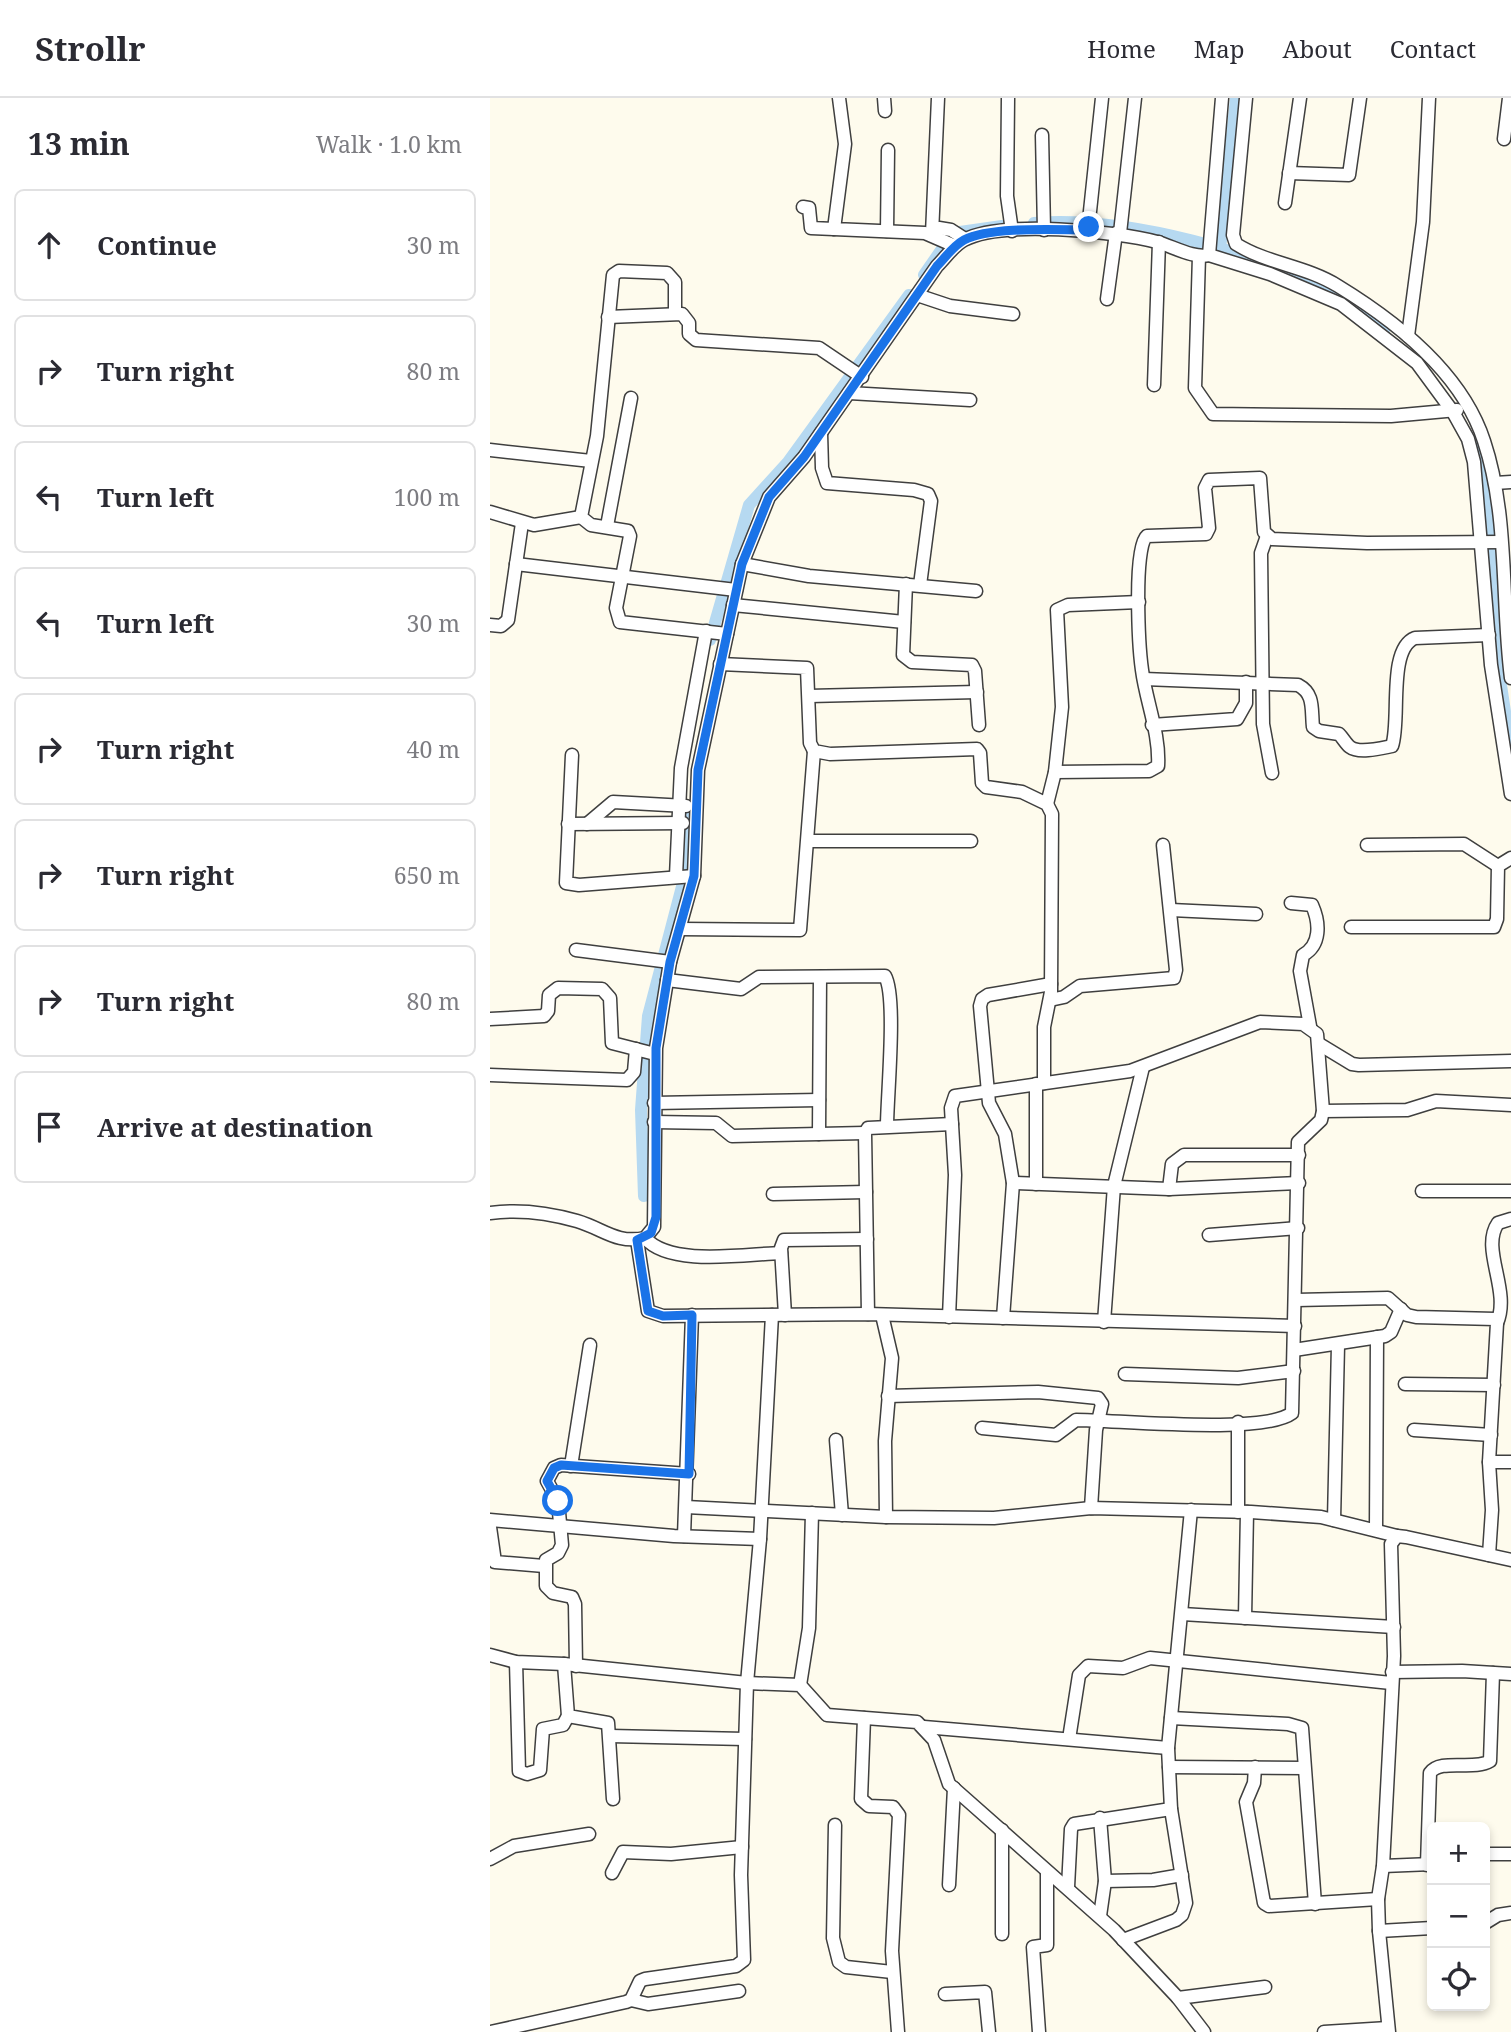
<!DOCTYPE html>
<html lang="en">
<head>
<meta charset="utf-8">
<style>
  :root { --surface:#fff; --page:#f7f7f7; --text:#2b2b33; --muted:#7c7c81; --line:#e1e1e2 }
  body { margin:0; font-family:"Noto Serif",serif; background:var(--page); color:var(--text) }
  .controls { position:absolute; right:21px; bottom:21px; display:grid; overflow:hidden; border-radius:10px; box-shadow:0 4px 10px #0003 }
  .controls button { width:63px; height:63px; display:grid; place-items:center; padding:0; border:0; border-bottom:2px solid var(--line); background:var(--surface); color:var(--text); font:35px sans-serif }
  .stop { position:absolute; width:21px; height:21px; margin:-16px; border:5px solid #1a73e8; border-radius:50%; background:#fff }
  .stop.end { background:#1a73e8; border-color:#fff; box-shadow:0 2px 7px #0008 }
  .list { margin:0; padding:0; list-style:none }
  h2 { display:flex; justify-content:space-between; align-items:center; height:91px; margin:0; padding:0 28px; font-size:30px }
  h2 small { font-size:23px; font-weight:400; color:var(--muted) }
  .list li { display:grid; grid-template-columns:46px 1fr auto; gap:21px; align-items:center; box-sizing:border-box; height:112px; margin:0 14px 14px; padding:0 14px; border:2px solid var(--line); border-radius:10px }
  .list b { display:block; font-size:26px; white-space:nowrap }
  .list em { font-size:23px; font-style:normal; color:var(--muted) }
  .icon { flex:none; width:38px; height:38px; fill:none; stroke:currentColor; stroke-width:2; stroke-linecap:round; stroke-linejoin:round }
  .map { position:relative; flex:none; width:1021px; height:1934px; overflow:hidden }
  header { display:flex; align-items:center; gap:42px; box-sizing:border-box; height:98px; padding:0 35px; background:var(--surface); border-bottom:2px solid var(--line) }
  header strong { font-size:33px }
  nav { display:flex; gap:38px; margin-inline-start:auto; font-size:24px }
  main { display:flex }
  aside { flex:1; background:var(--surface) }
  .map>svg:first-child { display:block }
  .lines { fill:none; stroke-linecap:round; stroke-linejoin:round }
  .canal { stroke:#b6d9f1; stroke-width:12 }
  .street-casing { stroke:#3f3f3f; stroke-width:15 }
  .street { stroke:#fff; stroke-width:12 }
  .route { stroke:#1a73e8; stroke-width:9 }
</style>
</head>
<body>
<header>
<strong>Strollr</strong>
<nav><a>Home</a><a>Map</a><a>About</a><a>Contact</a></nav>
</header>
<main>
<aside>
<h2>13 min<small>Walk · 1.0 km</small></h2>
<ul class="list">
<li><svg class="icon" aria-label="ahead" viewBox="0 0 24 24"><path d="M12 20V5M6 11l6-6 6 6"/></svg><div><b>Continue</b></div><em>30 m</em></li>
<li><svg class="icon" aria-label="right" viewBox="0 0 24 24"><path d="M7 20v-9h11M14 6l5 5-5 5"/></svg><div><b>Turn right</b></div><em>80 m</em></li>
<li><svg class="icon" aria-label="left" viewBox="0 0 24 24"><path d="M17 20v-9H6M10 6l-5 5 5 5"/></svg><div><b>Turn left</b></div><em>100 m</em></li>
<li><svg class="icon" aria-label="left" viewBox="0 0 24 24"><path d="M17 20v-9H6M10 6l-5 5 5 5"/></svg><div><b>Turn left</b></div><em>30 m</em></li>
<li><svg class="icon" aria-label="right" viewBox="0 0 24 24"><path d="M7 20v-9h11M14 6l5 5-5 5"/></svg><div><b>Turn right</b></div><em>40 m</em></li>
<li><svg class="icon" aria-label="right" viewBox="0 0 24 24"><path d="M7 20v-9h11M14 6l5 5-5 5"/></svg><div><b>Turn right</b></div><em>650 m</em></li>
<li><svg class="icon" aria-label="right" viewBox="0 0 24 24"><path d="M7 20v-9h11M14 6l5 5-5 5"/></svg><div><b>Turn right</b></div><em>80 m</em></li>
<li><svg class="icon" aria-label="arrive" viewBox="0 0 24 24"><path d="M6 21V4h12l-3 4 3 4H6"/></svg><div><b>Arrive at destination</b></div></li>
</ul>
</aside>
<div class="map">
<svg width="1021" height="1934" viewBox="0 0 1021 1934">
  <rect width="100%" height="100%" fill="#fefbed"/>
  <g class="lines">
    <!-- canal -->
    <g class="canal">
      <path d="M544,125C637,118 770,154 852,200C867,208 880,221 894,232"/>
      <polyline points="730,151 746,0"/>
      <polyline points="434,177 463,135 512,128"/>
      <polyline points="983,344 994,376 1009,574 1021,653"/>
      <polyline points="220,542 259,407 298,364 419,197"/>
      <polyline points="154,1098 151,1012 158,918 195,777 195,716"/>
    </g>
    <!-- street casing -->
    <g class="street-casing">
      <g id="street">
        <polyline points="349,0 355,46 344,131 435,135 465,148"/>
        <polyline points="394,0 395,13"/>
        <polyline points="518,0 517,98 522,133"/>
        <polyline points="732,0 719,157 780,176 851,206 927,265 963,314 978,341 984,364 1001,567 1021,696"/>
        <path d="M756,0L743,137L746,146C778,166 816,168 848,188C907,224 972,275 994,343C1019,418 1011,502 1021,580"/>
        <polyline points="552,37 554,132"/>
        <polyline points="1014,41 1019,0"/>
        <polyline points="799,75 859,77 870,0"/>
        <polyline points="795,105 810,0"/>
        <polyline points="313,109 319,110 321,130 344,131"/>
        <polyline points="598,132 612,0"/>
        <polyline points="397,133 398,52"/>
        <polyline points="630,135 645,0"/>
        <polyline points="442,136 448,0"/>
        <polyline points="442,136 449,130 461,132 475,141"/>
        <polyline points="709,158 705,290 723,316 901,318 967,312"/>
        <polyline points="427,197 460,208 523,216"/>
        <polyline points="617,201 626,135"/>
        <polyline points="185,214 185,184 177,175 129,173 123,177 107,338 91,419 101,427 138,433 140,438 126,510 130,524 237,536"/>
        <polyline points="118,219 192,216 199,225 199,236 206,242 329,250 372,279"/>
        <polyline points="918,238 933,124 939,0"/>
        <polyline points="664,287 669,144"/>
        <polyline points="359,295 480,302"/>
        <polyline points="331,335 332,370 337,385 424,392 438,396 441,403 430,487"/>
        <polyline points="0,352 101,363"/>
        <polyline points="1005,385 1021,384"/>
        <polyline points="0,414 44,427 91,419"/>
        <polyline points="117,428 141,300"/>
        <polyline points="777,438 771,455 773,626 782,675"/>
        <polyline points="26,466 246,492"/>
        <polyline points="252,466 319,478 486,493"/>
        <polyline points="416,486 413,557 422,564 482,567 485,573 489,627"/>
        <polyline points="243,507 414,524"/>
        <polyline points="0,527 11,528 18,522 32,425"/>
        <polyline points="230,566 317,570 320,645 324,653 340,656 487,651 490,655 492,685 496,689 532,694 557,706 562,716 561,894 554,929 554,985"/>
        <path d="M654,581L808,587C825,596 821,611 823,629L829,633L849,636C853,640 856,646 860,649C869,656 892,650 902,648C911,623 897,551 925,540L999,537"/>
        <polyline points="319,598 487,594"/>
        <polyline points="662,627 747,621 756,605 756,584"/>
        <polyline points="82,657 76,785 89,787 204,778"/>
        <path d="M565,674L659,673L668,668C670,636 656,603 652,572C649,551 643,449 657,438L716,436L719,430L715,390L719,382L770,380L774,434L782,441L877,445L1011,444"/>
        <polyline points="557,706 565,674 572,609 567,512 578,507 649,504"/>
        <polyline points="78,726 193,725"/>
        <polyline points="97,726 123,704 196,708"/>
        <polyline points="319,743 481,743"/>
        <polyline points="877,747 974,746 1008,768"/>
        <polyline points="186,778 191,670 216,533"/>
        <path d="M801,805L822,807C830,825 831,847 813,857L810,873L820,928"/>
        <polyline points="681,812 766,816"/>
        <polyline points="861,829 1004,829 1007,821 1008,768 1021,760"/>
        <polyline points="190,831 310,832 324,653"/>
        <polyline points="86,852 180,864"/>
        <path d="M177,882L251,891L269,879L395,878C407,899 397,999 397,1028"/>
        <polyline points="560,902 574,899 590,888 684,880 686,872 673,747"/>
        <polyline points="0,921 54,918 58,913 59,897 68,890 112,891 120,900 122,945 165,956"/>
        <polyline points="829,946 862,966 869,967 1021,963"/>
        <polyline points="0,977 137,982 144,974 146,951"/>
        <polyline points="164,1005 329,1002"/>
        <polyline points="833,1013 917,1012 946,1003 1021,1007"/>
        <polyline points="164,1024 226,1025 242,1038 375,1035"/>
        <polyline points="329,1036 330,879"/>
        <polyline points="523,1085 679,1091 809,1085"/>
        <polyline points="546,1086 546,986"/>
        <polyline points="679,1091 682,1066 694,1057 809,1057"/>
        <polyline points="932,1093 1021,1093"/>
        <polyline points="283,1096 376,1094"/>
        <path d="M0,1115C30,1111 59,1115 87,1123C114,1131 126,1146 155,1140L164,1129L166,950L180,864L204,778L208,672L252,466L279,399L314,359L447,168C456,159 463,148 474,142C511,122 626,133 667,144C682,148 704,161 719,157"/>
        <polyline points="719,1137 808,1130"/>
        <path d="M155,1140C180,1169 255,1156 291,1155"/>
        <polyline points="147,1142 158,1213 173,1218 378,1216 805,1228"/>
        <polyline points="806,1202 898,1200 917,1217 926,1219 1005,1221 1007,1225 999,1364 1002,1412 999,1457"/>
        <polyline points="378,1216 375,1035 378,1030 462,1026"/>
        <polyline points="295,1217 291,1150 294,1142 377,1141"/>
        <polyline points="392,1217 402,1260 395,1343 396,1419"/>
        <path d="M459,1219L465,1077L461,1010L465,998L640,973L770,924L813,926L827,936L833,1013L831,1022L808,1044L802,1315C773,1337 628,1322 586,1322L566,1337L492,1330"/>
        <polyline points="513,1220 523,1085 515,1036 499,1005 490,908 492,901 498,897 561,886"/>
        <polyline points="614,1224 624,1088 653,969"/>
        <path d="M1007,1225C1021,1192 990,1151 1008,1125L1021,1121"/>
        <polyline points="804,1252 895,1238 901,1234 911,1211"/>
        <polyline points="635,1276 748,1280 804,1273"/>
        <polyline points="915,1286 1004,1287"/>
        <polyline points="398,1298 548,1294 608,1300 612,1306 606,1332 601,1410"/>
        <polyline points="748,1324 748,1414"/>
        <polyline points="924,1332 1001,1337"/>
        <polyline points="346,1342 352,1417"/>
        <polyline points="999,1364 1021,1364"/>
        <polyline points="81,1368 100,1247"/>
        <polyline points="196,1409 396,1419 504,1420 601,1410 761,1414 831,1419 907,1438"/>
        <polyline points="0,1422 184,1438 270,1441"/>
        <polyline points="844,1422 848,1247"/>
        <polyline points="0,1429 5,1464 54,1468"/>
        <polyline points="886,1432 887,1239"/>
        <polyline points="194,1438 202,1217"/>
        <polyline points="692,1516 904,1529"/>
        <polyline points="755,1520 757,1414"/>
        <polyline points="0,1557 26,1564 74,1566 257,1585 310,1587 337,1617 427,1624 444,1642 459,1686 624,1832 688,1900 714,1934"/>
        <polyline points="26,1564 29,1673 37,1676 50,1672 53,1631 73,1627 78,1618"/>
        <polyline points="74,1566 78,1618 118,1625 123,1701"/>
        <polyline points="86,1568 85,1506 82,1499 63,1495 56,1488 56,1462 68,1455 72,1447 68,1403 57,1383 64,1370 71,1367 199,1376"/>
        <polyline points="902,1574 972,1573 1021,1576"/>
        <polyline points="310,1587 319,1530 322,1415"/>
        <polyline points="374,1620 371,1701 379,1708 403,1709 409,1717 402,1853 408,1934"/>
        <polyline points="681,1620 798,1626 812,1630 825,1806"/>
        <polyline points="434,1629 678,1650"/>
        <polyline points="120,1638 255,1641"/>
        <polyline points="579,1641 589,1577 598,1568 633,1570 660,1560 901,1585"/>
        <polyline points="679,1669 814,1670"/>
        <polyline points="765,1669 764,1685 756,1704 774,1805 779,1808 888,1801"/>
        <polyline points="345,1727 343,1840 349,1864 356,1869 402,1874"/>
        <polyline points="995,1756 1021,1756"/>
        <polyline points="0,1761 24,1748 99,1736"/>
        <path d="M937,1767L940,1675C950,1660 984,1673 1000,1663L1003,1575"/>
        <polyline points="893,1768 942,1766"/>
        <polyline points="122,1775 133,1754 181,1756 252,1749"/>
        <polyline points="615,1783 663,1782 692,1777"/>
        <polyline points="459,1787 464,1690"/>
        <polyline points="578,1789 581,1731 584,1726 681,1711"/>
        <polyline points="610,1818 615,1783 610,1720"/>
        <polyline points="995,1825 1008,1817 1021,1815"/>
        <polyline points="889,1833 942,1830"/>
        <polyline points="512,1836 512,1732"/>
        <polyline points="633,1842 686,1822 692,1817 696,1805 681,1711 678,1650 701,1412"/>
        <polyline points="455,1896 495,1894 499,1934"/>
        <polyline points="688,1900 775,1889"/>
        <polyline points="141,1902 158,1906 249,1893"/>
        <polyline points="1,1934 136,1904 141,1902 150,1883 155,1881 246,1868 254,1862 251,1777 257,1585 270,1441 282,1217"/>
        <polyline points="549,1934 543,1849 557,1847 557,1775"/>
        <polyline points="834,1934 898,1930"/>
        <polyline points="899,1934 889,1833 888,1801 893,1768 904,1558 901,1446 907,1438 916,1439 1021,1462"/>
      </g>
    </g>
    <!-- street -->
    <use href="#street" class="street"/>
  </g>
  <g class="lines">
    <!-- route -->
    <path class="route" d="M68,1403L57,1383L64,1370L71,1367L199,1376L202,1217L173,1218L158,1213L147,1142L161,1135L166,1119V950L180,864L204,778L208,672L252,466L279,399L314,359L447,168C456,159 463,148 474,142C501,128 568,132 598,132L599,129"/>
  </g>
</svg>
<div class="controls">
<button>+</button>
<button>−</button>
<button><svg class="icon" aria-label="locate" viewBox="0 0 24 24"><circle cx="12" cy="12" r="6"/><path d="M12 2v4M12 18v4M2 12h4M18 12h4"/></svg></button>
</div>
<div class="stop" style="left:68px;top:1403px"></div>
<div class="stop end" style="left:599px;top:129px"></div>
</div>
</main>
</body>
</html>
